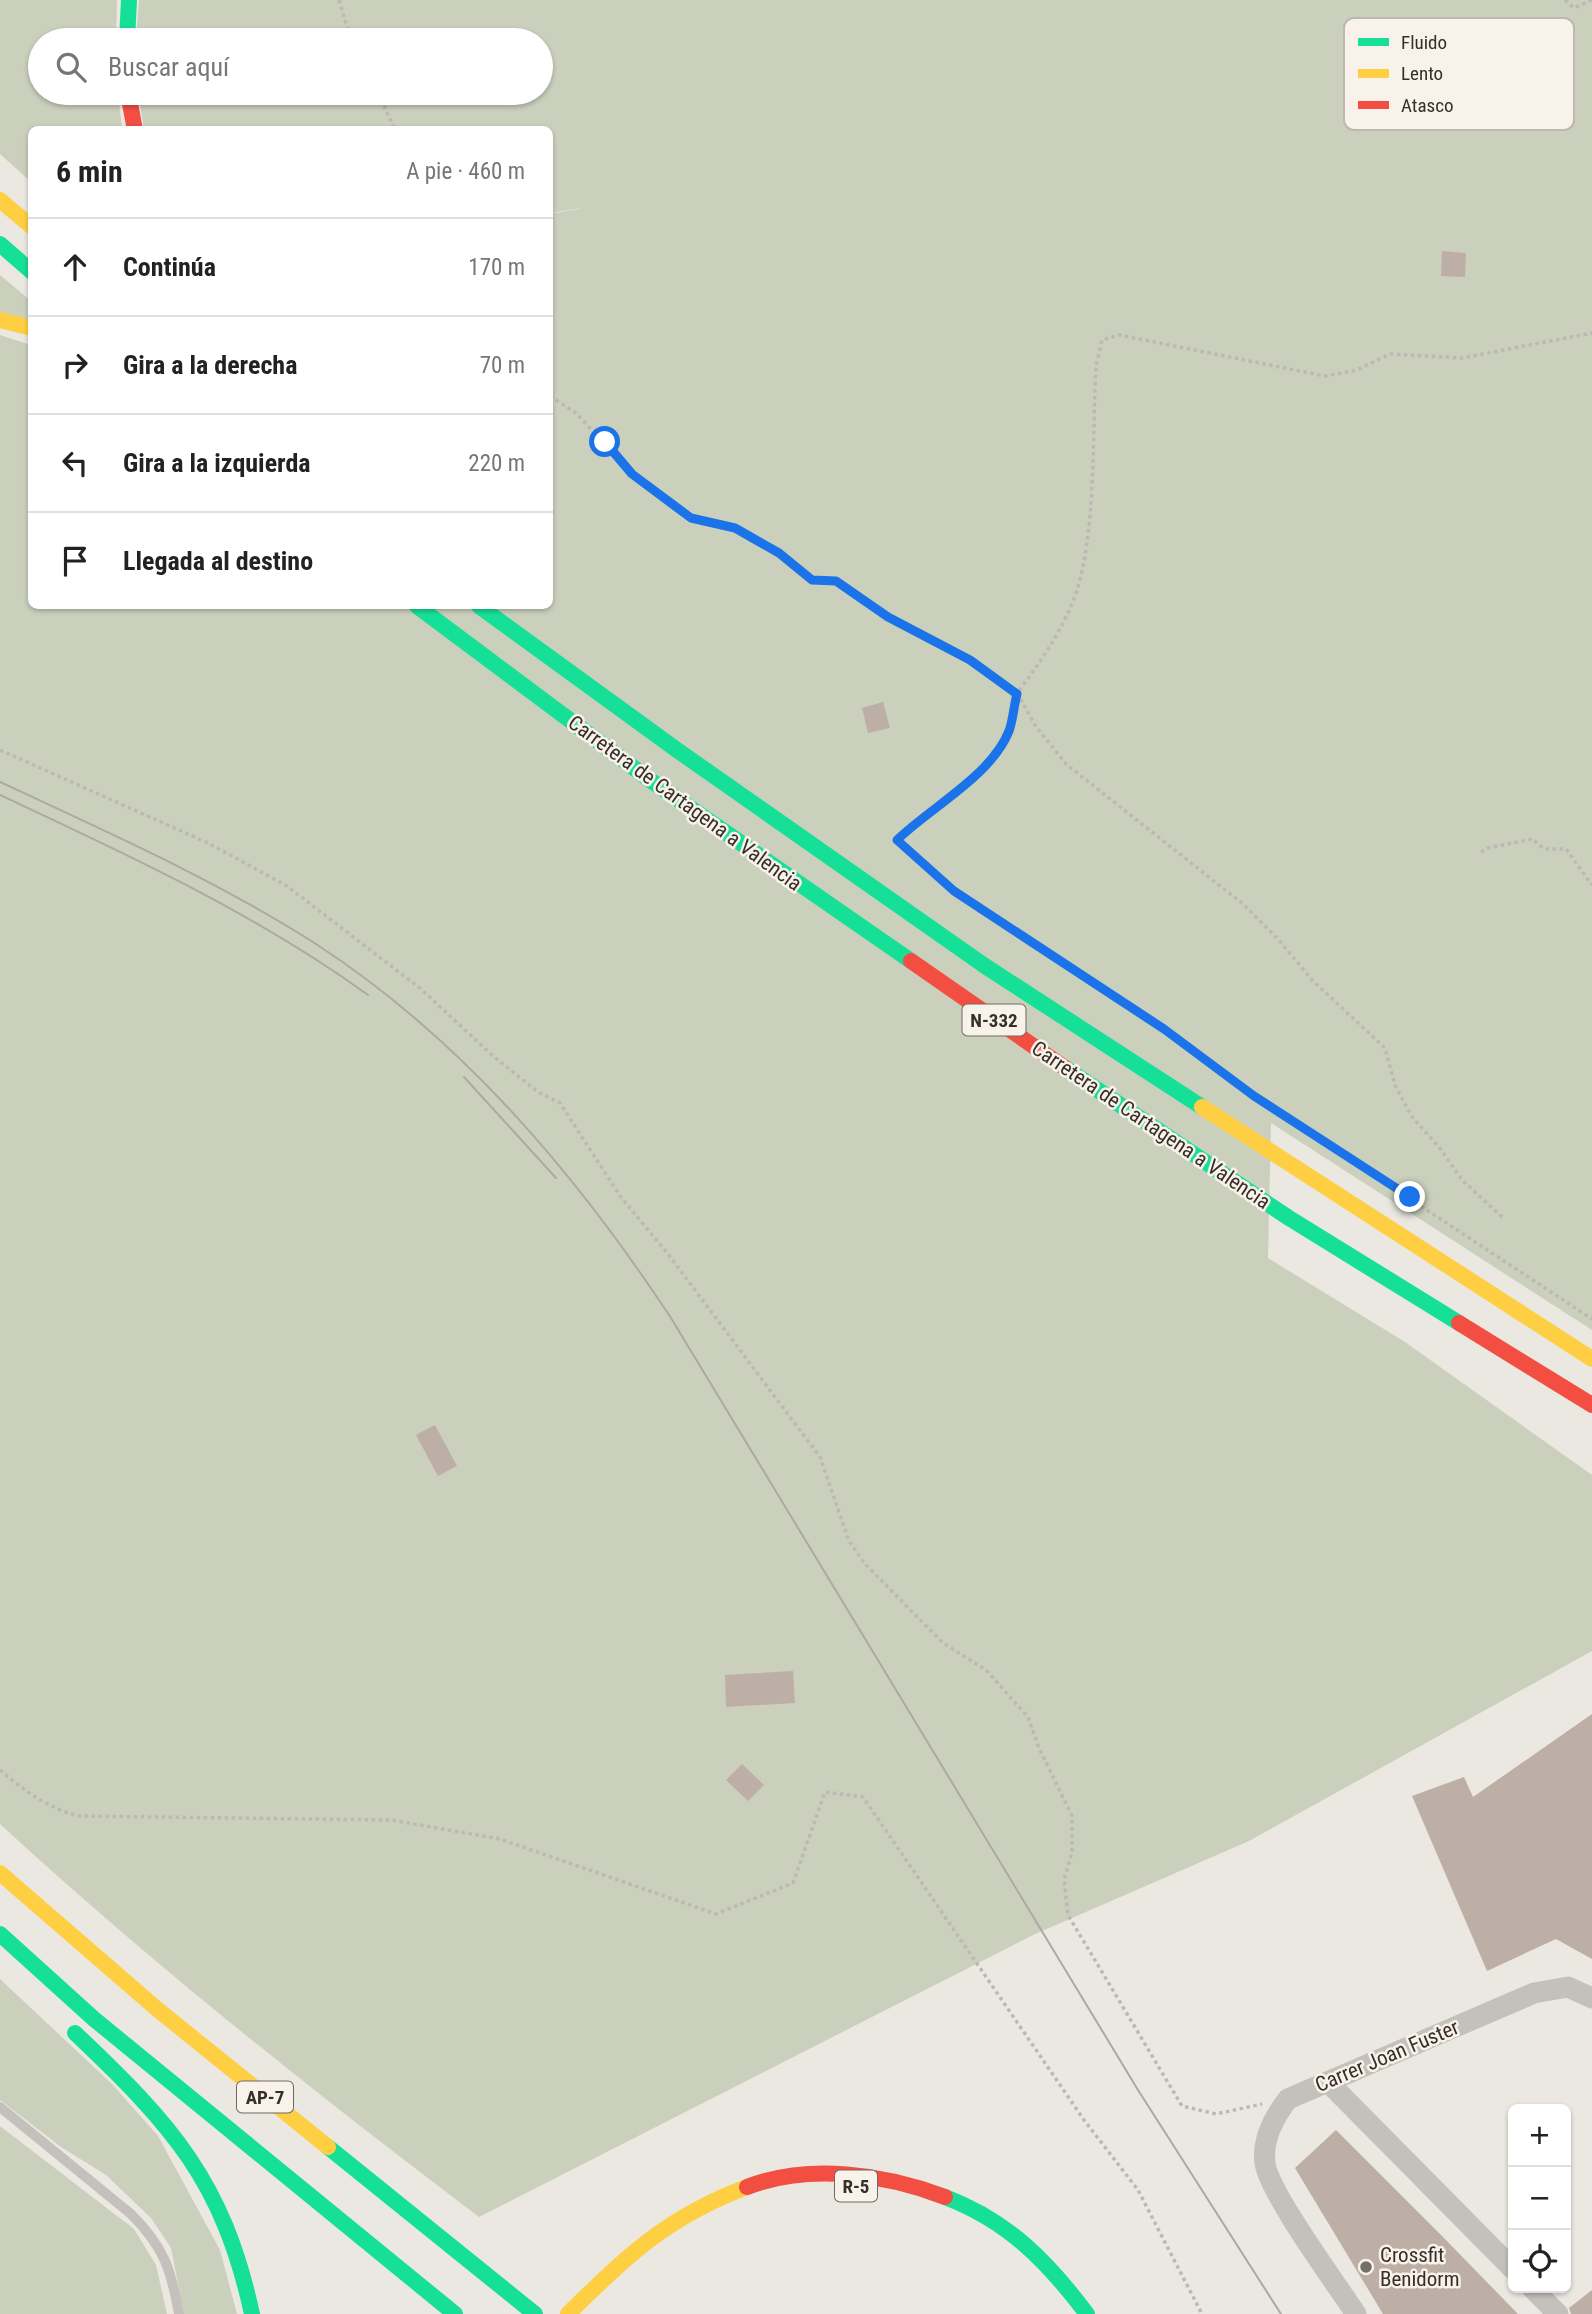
<!DOCTYPE html>
<html lang="es">
<head>
<meta charset="utf-8">
<style>
  :root { --surface:#fff; --page:#f2f2f2; --text:#222; --muted:#767676; --line:#e0e0e0 }
  body { margin:0; font-family:"Roboto Condensed",sans-serif; background:var(--page); color:var(--text) }
  .controls { position:absolute; right:21px; bottom:21px; display:grid; overflow:hidden; border-radius:10px; box-shadow:0 2px 5px #0004 }
  .controls button { width:63px; height:63px; display:grid; place-items:center; padding:0; border:0; border-bottom:2px solid var(--line); background:var(--surface); color:var(--text); font:35px sans-serif }
  .stop { position:absolute; width:21px; height:21px; margin:-16px; border:5px solid #1a73e8; border-radius:50%; background:#fff }
  .stop.end { background:#1a73e8; border-color:#fff; box-shadow:0 2px 7px #0008 }
  .list { margin:0; padding:0; list-style:none }
  h2 { display:flex; justify-content:space-between; align-items:center; height:91px; margin:0; padding:0 28px; font-size:30px }
  h2 small { font-size:23px; font-weight:400; color:var(--muted) }
  .list li { display:grid; grid-template-columns:46px 1fr auto; gap:21px; align-items:center; box-sizing:border-box; height:98px; padding:0 28px; border-top:2px solid var(--line) }
  .list b { display:block; font-size:26px; white-space:nowrap }
  .list em { font-size:23px; font-style:normal; color:var(--muted) }
  .icon { flex:none; width:38px; height:38px; fill:none; stroke:currentColor; stroke-width:2; stroke-linecap:round; stroke-linejoin:round }
  .map { position:relative; flex:none; width:1592px; height:2314px; overflow:hidden }
  .search { position:absolute; background:var(--surface); box-shadow:0 2px 5px #0004; left:28px; top:28px; width:525px; height:77px; display:flex; align-items:center; gap:18px; box-sizing:border-box; padding:0 24px; border-radius:38px; color:var(--muted); font-size:26px }
  .panel { position:absolute; background:var(--surface); box-shadow:0 2px 5px #0004; left:28px; top:126px; width:525px; height:483px; border-radius:10px }
  .map>svg:first-child { display:block }
  .green { fill:#cbd0bd }
  .building { fill:#bdaea6 }
  .lines { fill:none; stroke-linecap:round; stroke-linejoin:round }
  .path { stroke:#bdb8b3; stroke-width:3.5; stroke-dasharray:3.5 3.5; stroke-linecap:butt }
  .lane { stroke:#c4c0bb; stroke-width:10 }
  .street { stroke:#c4c0bb; stroke-width:21 }
  .fast { stroke:#16e098; stroke-width:16 }
  .slow { stroke:#ffcf43; stroke-width:16 }
  .jam { stroke:#f24e42; stroke-width:16 }
  .tram { stroke:#aca9a5; stroke-width:2 }
  .route { stroke:#1a73e8; stroke-width:9 }
  .poi-dot { fill:#756f6a; stroke:#f8f2ea; stroke-width:2.5 }
  .labels { text-anchor:middle; stroke-width:5; stroke-linejoin:round; paint-order:stroke }
  .shield { fill:#f8f2ea; stroke:#706963; stroke-width:2 }
  .shield-label { font-size:19px; font-weight:bold; fill:#352e29 }
  .street-label { font-size:21px; fill:#352e29; stroke:#f8f2ea }
  .poi-label { font-size:21px; fill:#352e29; stroke:#f8f2ea; text-anchor:start }
  .key { fill:#f8f2ea; stroke:#beb7b0; stroke-width:2 }
  .key-label { font-size:19px; fill:#352e29 }
</style>
</head>
<body>
<div class="map">
<svg width="1592" height="2314" viewBox="0 0 1592 2314">
  <rect width="100%" height="100%" fill="#ebe8e2"/>
  <!-- green -->
  <g class="green">
    <polygon points="0,0 117,0 116,40 40,40 40,93 118,93 122,129 32,130 31,182 0,154"/>
    <path d="M139,0H1592V1330L1271,1123L1268,1258L1405,1342L1592,1475V1651L1249,1841L1033,1935L479,2217C314,2092 152,1964 0,1824V335L31,345L32,606H550V214L587,207L550,213V130L144,129L138,93H541V40H136Z"/>
    <polygon points="0,275 31,301 31,320 0,312"/>
    <polygon points="0,1979 112,2084 158,2136 220,2250 237,2314 184,2314 171,2248 151,2218 106,2175 61,2147 0,2100"/>
    <polygon points="0,2126 134,2229 156,2265 167,2314 0,2314"/>
  </g>
  <!-- building -->
  <g class="building">
    <polygon points="1442,251 1466,253 1465,277 1441,276"/>
    <polygon points="883,702 890,728 868,733 862,708"/>
    <polygon points="435,1425 457,1466 438,1476 416,1435"/>
    <polygon points="793,1671 795,1703 726,1707 725,1675"/>
    <polygon points="1592,1714 1592,1959 1556,1939 1487,1971 1412,1796 1464,1777 1473,1797"/>
    <polygon points="742,1764 764,1785 748,1801 726,1780"/>
    <polygon points="1336,2130 1442,2236 1518,2314 1383,2314 1295,2168"/>
    <polygon points="1592,2290 1592,2314 1571,2314 1569,2308"/>
  </g>
  <g class="lines">
    <!-- path -->
    <g class="path">
      <polyline points="339,0 351,40"/>
      <polyline points="1565,0 1574,8 1592,0"/>
      <polyline points="378,93 395,130"/>
      <path d="M550,396L576,413L632,474L691,518L735,528L779,553L812,580L836,581L888,617L970,660L1017,693C1014,705 1013,720 1009,731C992,776 931,807 897,840L954,891L1164,1029L1254,1096L1592,1319"/>
      <polyline points="0,750 208,843 287,886 421,989 493,1056 538,1092 560,1103 620,1196 668,1254 820,1457 849,1541 865,1564 943,1643 986,1670 1028,1717 1039,1748 1072,1816 1072,1852 1064,1880 1068,1915 1182,2106 1216,2114 1262,2104"/>
      <polyline points="1481,852 1488,848 1532,839 1544,849 1566,849 1592,885"/>
      <path d="M1502,1217L1462,1180L1439,1147L1412,1117L1395,1085L1385,1048L1312,980L1278,939L1243,904L1066,764L1035,725L1017,693C1038,666 1060,634 1073,601C1097,542 1092,432 1096,366L1102,340L1119,335L1325,376L1357,370L1390,354L1462,358L1592,333"/>
      <path d="M0,1770C23,1790 48,1808 78,1816L391,1820L500,1839L716,1914L793,1883L825,1792L863,1797L1084,2120L1138,2190L1202,2314"/>
    </g>
    <!-- lane -->
    <path class="lane" d="M0,2107L131,2214C164,2247 171,2269 179,2314"/>
    <!-- street -->
    <g class="street">
      <polyline points="1328,2082 1513,2269"/>
      <polyline points="1532,2288 1558,2314"/>
      <path d="M1356,2314C1337,2285 1268,2191 1265,2163C1262,2139 1274,2117 1288,2099L1534,1993L1568,1987L1592,1998"/>
    </g>
    <!-- fast -->
    <g class="fast">
      <polyline points="127,40 129,0"/>
      <polyline points="0,244 32,272"/>
      <polyline points="417,606 650,780 911,961"/>
      <polyline points="479,606 677,750 985,966 1202,1107"/>
      <polyline points="1065,1068 1289,1218 1459,1323"/>
      <polyline points="0,1934 94,2019 455,2314"/>
      <path d="M75,2033C171,2124 223,2180 252,2314"/>
      <polyline points="328,2147 535,2314"/>
      <path d="M945,2197C1008,2221 1047,2261 1087,2314"/>
    </g>
    <!-- slow -->
    <g class="slow">
      <polyline points="0,200 32,227"/>
      <polyline points="0,320 32,328"/>
      <polyline points="1202,1107 1592,1359"/>
      <polyline points="0,1873 157,2009 328,2147"/>
      <path d="M568,2314C626,2256 669,2216 747,2187"/>
    </g>
    <!-- jam -->
    <g class="jam">
      <polyline points="128,93 135,130"/>
      <polyline points="911,961 1065,1068"/>
      <polyline points="1459,1323 1592,1405"/>
      <path d="M747,2187C809,2163 885,2174 945,2197"/>
    </g>
    <!-- tram -->
    <g class="tram">
      <path d="M0,782C107,832 216,880 316,944C462,1039 576,1174 671,1318L1138,2090L1281,2314"/>
      <path d="M0,795C128,855 253,912 368,995"/>
      <polyline points="464,1077 556,1178"/>
    </g>
  </g>
  <g class="lines">
    <!-- route -->
    <path class="route" d="M605,442L632,474L691,518L735,528L779,553L812,580L836,581L888,617L970,660L1017,694C1014,705 1013,720 1009,731C991,776 931,807 897,840L954,891L1164,1029L1254,1096L1410,1197"/>
  </g>
  <!-- markers -->
  <circle class="poi-dot" cx="1366" cy="2267" r="7"/>
  <g class="labels">
    <!-- shield labels -->
    <g class="shield">
      <rect x="962.5" y="1004.5" width="63" height="31" rx="5"/>
      <rect x="237" y="2081.5" width="56" height="31" rx="5"/>
      <rect x="835" y="2170.5" width="42" height="31" rx="5"/>
    </g>
    <g class="shield-label">
      <text x="994" y="1027">N-332</text>
      <text x="265" y="2104">AP-7</text>
      <text x="856" y="2193">R-5</text>
    </g>
    <!-- street labels -->
    <g class="street-label">
      <text transform="translate(685 803) rotate(36)" y="7">Carretera de Cartagena a Valencia</text>
      <text transform="translate(1151 1125) rotate(34)" y="7">Carretera de Cartagena a Valencia</text>
      <text transform="translate(1387 2056) rotate(-23)" y="7">Carrer Joan Fuster</text>
    </g>
    <!-- poi labels -->
    <g class="poi-label">
      <text x="1380" y="2262">Crossfit<tspan x="1380" dy="24">Benidorm</tspan></text>
    </g>
  </g>
  <!-- legend -->
  <rect x="1344" y="18" width="230" height="112" rx="10" class="key"/>
  <rect x="1358" y="38" width="31" height="8" fill="#16e098"/>
  <rect x="1358" y="69" width="31" height="9" fill="#ffcf43"/>
  <rect x="1358" y="101" width="31" height="8" fill="#f24e42"/>
  <g class="key-label">
    <text x="1401" y="49">Fluido</text>
    <text x="1401" y="80">Lento</text>
    <text x="1401" y="112">Atasco</text>
  </g>
</svg>
<div class="controls">
<button>+</button>
<button>−</button>
<button><svg class="icon" aria-label="locate" viewBox="0 0 24 24"><circle cx="12" cy="12" r="6"/><path d="M12 2v4M12 18v4M2 12h4M18 12h4"/></svg></button>
</div>
<div class="stop" style="left:605px;top:442px"></div>
<div class="stop end" style="left:1410px;top:1197px"></div>
<div class="search"><svg class="icon" aria-label="search" viewBox="0 0 24 24"><circle cx="10" cy="10" r="6"/><path d="M15 15l6 6"/></svg>Buscar aquí</div>
<section class="panel">
<h2>6 min<small>A pie · 460 m</small></h2>
<ul class="list">
<li><svg class="icon" aria-label="ahead" viewBox="0 0 24 24"><path d="M12 20V5M6 11l6-6 6 6"/></svg><div><b>Continúa</b></div><em>170 m</em></li>
<li><svg class="icon" aria-label="right" viewBox="0 0 24 24"><path d="M7 20v-9h11M14 6l5 5-5 5"/></svg><div><b>Gira a la derecha</b></div><em>70 m</em></li>
<li><svg class="icon" aria-label="left" viewBox="0 0 24 24"><path d="M17 20v-9H6M10 6l-5 5 5 5"/></svg><div><b>Gira a la izquierda</b></div><em>220 m</em></li>
<li><svg class="icon" aria-label="arrive" viewBox="0 0 24 24"><path d="M6 21V4h12l-3 4 3 4H6"/></svg><div><b>Llegada al destino</b></div></li>
</ul>
</section>
</div>
</body>
</html>
